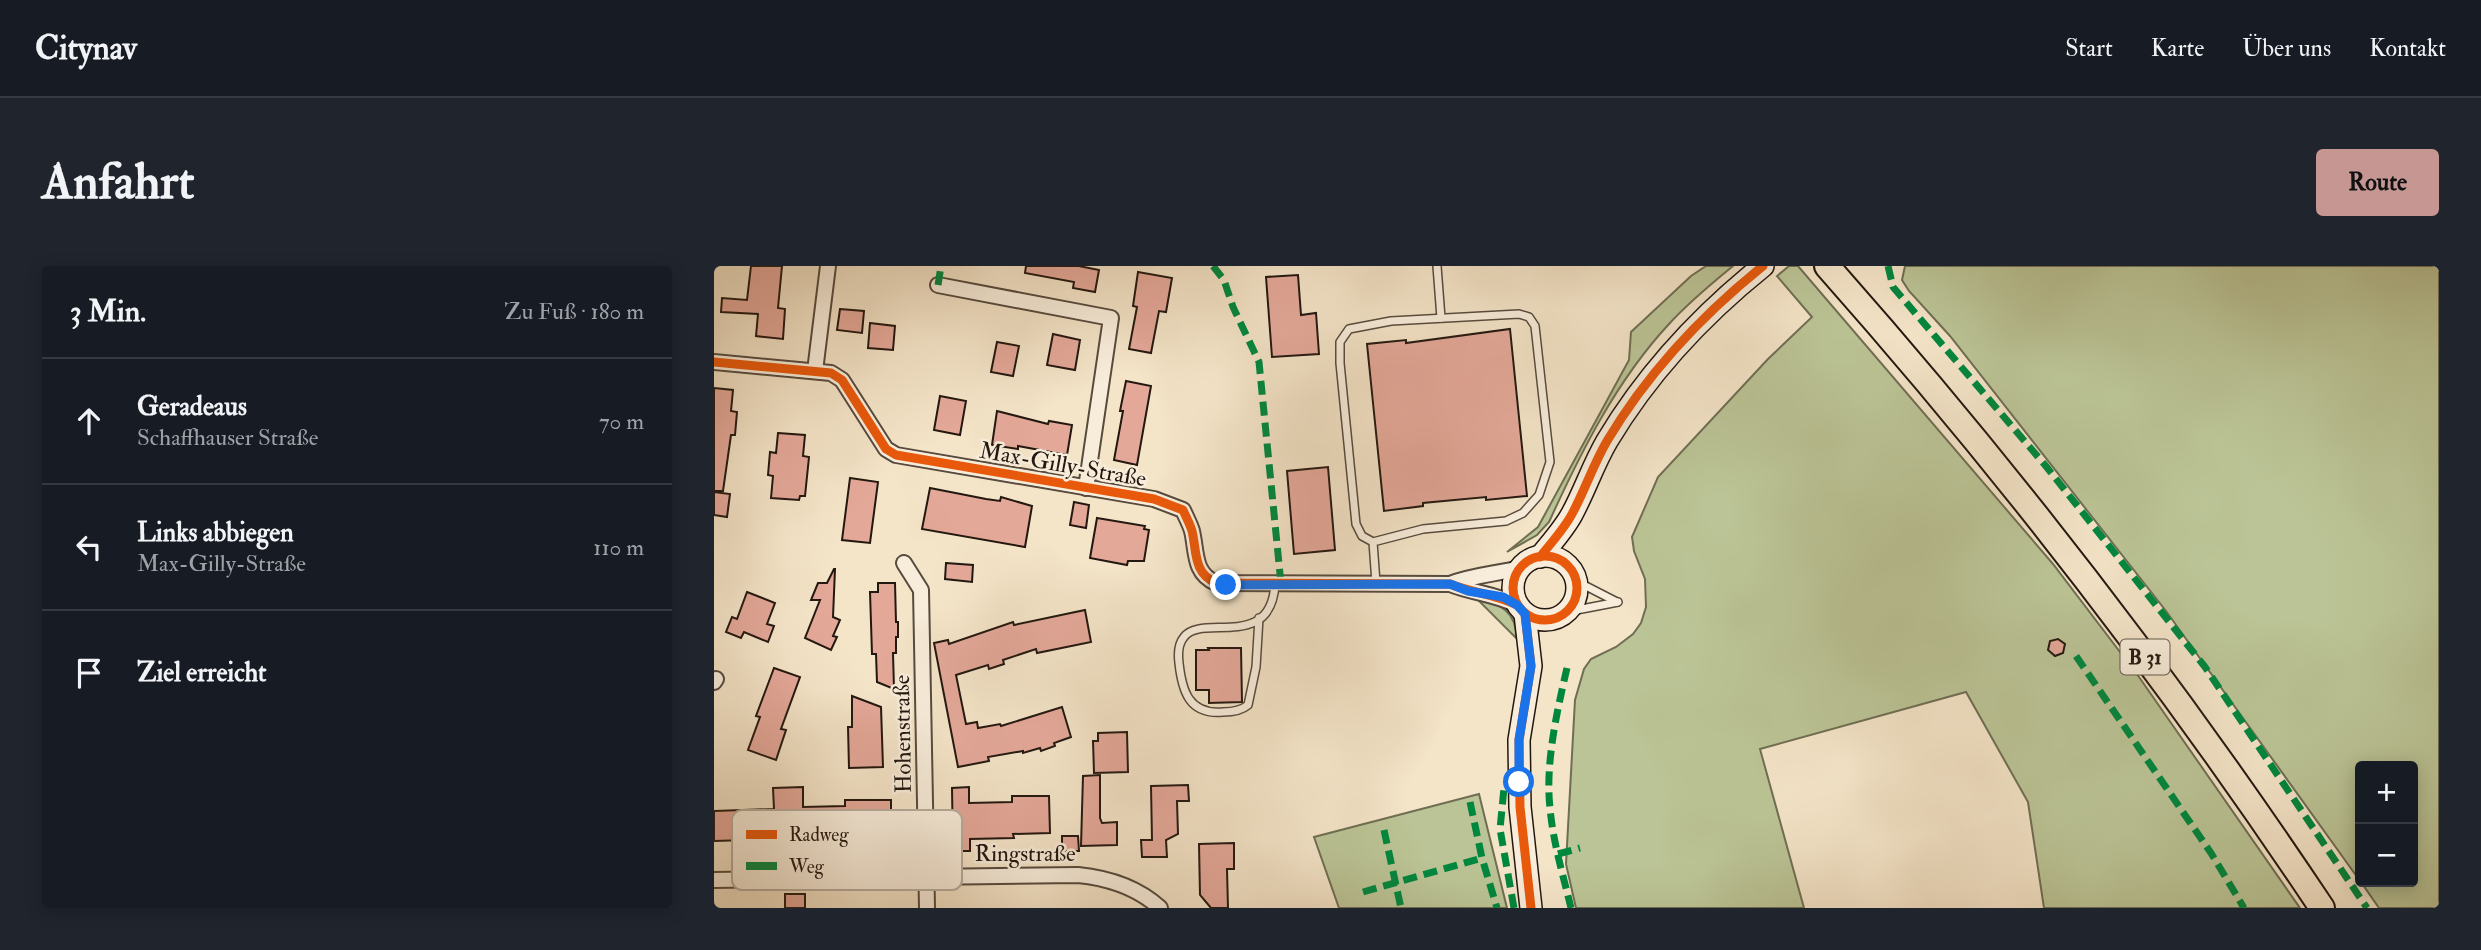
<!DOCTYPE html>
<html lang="de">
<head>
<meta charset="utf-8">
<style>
  :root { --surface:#171b24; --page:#20242c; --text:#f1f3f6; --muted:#9ea1a6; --line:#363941; --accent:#c59692 }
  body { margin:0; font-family:"IM FELL Double Pica",serif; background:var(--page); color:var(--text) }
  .controls { position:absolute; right:21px; bottom:21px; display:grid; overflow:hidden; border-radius:7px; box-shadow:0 4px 18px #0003 }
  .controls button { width:63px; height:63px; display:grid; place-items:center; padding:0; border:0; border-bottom:2px solid var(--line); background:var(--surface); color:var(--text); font:35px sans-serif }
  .stop { position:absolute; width:21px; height:21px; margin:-16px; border:5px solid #1a73e8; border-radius:50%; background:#fff }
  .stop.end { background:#1a73e8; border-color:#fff; box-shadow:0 2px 7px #0008 }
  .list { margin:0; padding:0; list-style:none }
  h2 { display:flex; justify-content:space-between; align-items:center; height:91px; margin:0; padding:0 28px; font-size:30px }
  h2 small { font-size:23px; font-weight:400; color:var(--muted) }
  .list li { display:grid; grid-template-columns:46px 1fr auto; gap:21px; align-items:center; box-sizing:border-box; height:126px; padding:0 28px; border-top:2px solid var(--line) }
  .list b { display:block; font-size:26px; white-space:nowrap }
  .list p { margin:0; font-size:23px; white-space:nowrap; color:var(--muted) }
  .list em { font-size:23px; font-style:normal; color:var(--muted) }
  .icon { flex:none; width:38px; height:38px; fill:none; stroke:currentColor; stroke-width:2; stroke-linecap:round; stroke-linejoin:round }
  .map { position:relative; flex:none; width:1725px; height:642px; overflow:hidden; border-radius:7px }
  header { display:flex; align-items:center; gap:42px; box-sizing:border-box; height:98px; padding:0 35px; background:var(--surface); border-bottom:2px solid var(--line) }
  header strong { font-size:33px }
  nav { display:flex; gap:38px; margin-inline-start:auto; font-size:24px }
  .intro { display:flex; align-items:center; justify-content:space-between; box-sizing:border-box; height:168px; padding:0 42px }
  h1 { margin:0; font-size:49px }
  .button { padding:18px 32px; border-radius:7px; background:var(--accent); color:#111; font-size:24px; font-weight:700 }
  main { display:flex; gap:42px; padding:0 42px }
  aside { flex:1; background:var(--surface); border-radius:7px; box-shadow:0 4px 18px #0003 }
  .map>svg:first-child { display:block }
  .green { fill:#bbc496; stroke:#6f6e53; stroke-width:2 }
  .building { fill:#e4a899; stroke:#231810; stroke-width:2 }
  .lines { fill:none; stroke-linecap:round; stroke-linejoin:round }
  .service-casing { stroke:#574b3e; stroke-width:10 }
  .minor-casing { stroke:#574b3e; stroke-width:18 }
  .secondary-casing { stroke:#231810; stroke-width:24 }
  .trunk-casing { stroke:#231810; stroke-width:28 }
  .service { stroke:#f8eddb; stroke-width:7 }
  .minor { stroke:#f8eddb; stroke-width:14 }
  .secondary { stroke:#f8eddb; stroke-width:21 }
  .trunk { stroke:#f4e4c8; stroke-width:24 }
  .quiet { stroke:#00873e; stroke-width:7; stroke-dasharray:14 7; stroke-linecap:butt }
  .cycleway-casing { stroke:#f8eddb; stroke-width:13 }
  .cycleway { stroke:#e8590c; stroke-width:9 }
  .route { stroke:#1a73e8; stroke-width:9 }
  .labels { text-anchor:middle; stroke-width:5; stroke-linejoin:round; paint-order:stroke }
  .shield { fill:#f8eddb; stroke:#63584d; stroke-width:2 }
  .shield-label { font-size:21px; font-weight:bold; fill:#231810 }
  .street-label { font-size:23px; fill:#231810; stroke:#f8eddb }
  .key { fill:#f8eddb; stroke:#b8ad9e; stroke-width:2 }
  .key-label { font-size:19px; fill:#231810 }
</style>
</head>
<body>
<header>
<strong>Citynav</strong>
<nav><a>Start</a><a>Karte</a><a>Über uns</a><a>Kontakt</a></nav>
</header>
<div class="intro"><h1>Anfahrt</h1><a class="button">Route</a></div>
<main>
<aside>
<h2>3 Min.<small>Zu Fuß · 180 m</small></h2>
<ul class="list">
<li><svg class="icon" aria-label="ahead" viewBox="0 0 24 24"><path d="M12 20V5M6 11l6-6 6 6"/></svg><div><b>Geradeaus</b><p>Schaffhauser Straße</p></div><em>70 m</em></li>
<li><svg class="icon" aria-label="left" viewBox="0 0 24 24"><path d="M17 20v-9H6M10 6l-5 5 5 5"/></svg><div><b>Links abbiegen</b><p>Max-Gilly-Straße</p></div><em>110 m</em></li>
<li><svg class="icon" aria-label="arrive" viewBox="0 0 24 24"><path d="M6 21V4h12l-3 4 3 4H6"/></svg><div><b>Ziel erreicht</b></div></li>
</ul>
</aside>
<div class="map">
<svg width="1725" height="642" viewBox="0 0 1725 642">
  <rect width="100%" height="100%" fill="#f4e4c8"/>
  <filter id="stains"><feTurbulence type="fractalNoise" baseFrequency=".00286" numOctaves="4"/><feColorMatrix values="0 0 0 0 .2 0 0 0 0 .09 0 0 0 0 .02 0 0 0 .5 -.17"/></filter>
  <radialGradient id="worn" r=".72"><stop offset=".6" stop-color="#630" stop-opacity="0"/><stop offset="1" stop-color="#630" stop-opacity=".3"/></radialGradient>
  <!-- green -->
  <g class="green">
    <path d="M992,0H1019C997,18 974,37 955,58C902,115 867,186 835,256L823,269L793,286L824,261L915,94L917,66L977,10Z"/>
    <polygon points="1075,0 1084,0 1339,298 1425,411 1586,642 1330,642 1314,536 1252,426 1046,483 1090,642 862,642 852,598 861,434 870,403 877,393 902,381 919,368 927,357 932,341 931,313 920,285 918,271 944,211 1054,93 1098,51 1063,10"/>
    <polygon points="1191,0 1725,0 1725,642 1665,642 1647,616 1699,616 1699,500 1646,500 1646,615 1452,345 1236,70 1195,25 1188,14"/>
    <path d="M764,334C786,337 803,346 802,372Z"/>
    <polygon points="765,528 793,642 625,642 600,571"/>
  </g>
  <!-- building -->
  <g class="building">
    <polygon points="37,0 68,0 64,42 71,43 69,73 42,70 44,48 7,46 8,32 33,34"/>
    <polygon points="312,0 365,0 385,4 381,26 359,22 360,16 311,7"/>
    <polygon points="424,6 458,12 452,46 445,45 437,87 415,83 423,41 419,40"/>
    <polygon points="584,9 587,49 602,47 605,88 558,91 552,11"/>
    <polygon points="126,43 150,45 148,67 123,64"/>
    <polygon points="156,57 181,60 179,84 154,82"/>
    <polygon points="796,63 813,230 772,234 772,231 709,237 709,240 670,245 653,78 692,74 692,77"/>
    <polygon points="339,68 366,74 361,104 333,99"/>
    <polygon points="283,76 305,80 299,110 277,106"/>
    <polygon points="412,115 437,120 423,199 400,194 409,145 406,145"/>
    <polygon points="0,122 19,124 17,145 23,146 21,169 17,169 9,225 0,225"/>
    <polygon points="226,130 252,135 246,169 220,164"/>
    <polygon points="283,145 334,158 335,155 358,159 353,189 304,180 304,183 278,179"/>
    <polygon points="64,167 91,169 89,190 95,191 91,230 86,230 85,234 57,232 59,210 54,209 56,186 62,187"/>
    <polygon points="614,201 621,284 580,288 573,205"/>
    <polygon points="136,212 164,216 156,277 128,274"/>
    <polygon points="216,222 272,233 286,235 287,231 318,240 311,281 208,263"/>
    <polygon points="0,226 16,228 13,251 0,249"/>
    <polygon points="360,236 375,239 372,262 356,259"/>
    <polygon points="383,252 431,260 430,263 435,264 430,295 414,295 413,299 376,292"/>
    <polygon points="232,297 259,299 258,316 231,313"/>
    <polygon points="120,303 121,303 119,351 126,354 119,370 123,371 117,384 91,372 106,334 97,334 104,317 113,317"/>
    <polygon points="164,317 181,317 182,356 184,356 184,371 182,371 182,387 179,387 180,423 163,416 162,388 158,388 156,326 164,326"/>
    <polygon points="33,326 61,337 53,358 60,360 54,376 30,366 27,372 12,366 18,351 23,353"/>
    <polygon points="371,344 377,376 323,387 322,383 289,394 290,398 275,403 274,399 242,409 252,458 263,456 264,462 286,458 287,460 348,441 357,471 340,477 341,480 327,485 326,482 309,487 309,485 274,491 275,495 244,501 220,377 234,374 235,378 299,356 300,359"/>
    <polygon points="1344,373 1351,378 1349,387 1341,390 1334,384 1336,375"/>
    <polygon points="494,382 527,382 528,436 495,437 495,424 482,424 482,384 495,384"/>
    <polygon points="60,402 86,411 67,463 72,464 62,494 34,484 46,451 42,450"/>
    <polygon points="138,430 167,441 169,501 135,502 134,461 138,461"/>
    <polygon points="413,466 414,506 380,507 379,475 384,475 384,467"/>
    <polygon points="386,509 386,552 388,557 403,556 403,579 367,580 369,510"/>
    <polygon points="474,519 475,535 463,535 464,568 452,574 453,591 428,591 427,574 438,574 437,520"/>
    <polygon points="89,521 89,541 131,540 131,534 177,534 177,564 172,564 172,570 0,575 0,545 60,543 59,522"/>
    <polygon points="255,521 255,537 298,536 298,530 335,530 336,567 299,568 300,572 256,573 256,585 239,585 238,522"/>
    <polygon points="348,570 364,570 365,585 348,585"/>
    <polygon points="520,577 520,603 513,603 514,642 497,642 486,629 485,578"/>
    <rect x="71" y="628" width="20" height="14"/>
  </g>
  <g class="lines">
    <!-- service casing -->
    <g class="service-casing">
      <g id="service">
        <polyline points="723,0 727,52"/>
        <polyline points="659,276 648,270 642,258 626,97 626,76 635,63 677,55 805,48 815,51 821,60 836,196 825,229 809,247 792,255 709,263 659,276 662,317"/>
        <polyline points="862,315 903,336"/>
        <polyline points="852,346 904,336"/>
        <path d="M545,352L542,401L534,439C527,445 518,446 509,446C475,449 468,425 465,397C464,389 464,378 470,371C487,347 557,386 561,318"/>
      </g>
    </g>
    <!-- minor casing -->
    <g class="minor-casing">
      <g id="minor">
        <polyline points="224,19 397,52 372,222"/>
        <path d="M0,96L117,107L128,114L172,183L182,189L440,233L469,244C472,251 476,258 478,265C483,286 479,307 502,317L736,318C758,327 782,328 803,339"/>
        <polyline points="101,105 114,0"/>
        <polyline points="190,297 207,324 213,642"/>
        <path d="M736,318C759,309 783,308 806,302"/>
        <polyline points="0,416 2,413"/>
        <path d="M0,614L364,609C394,612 423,621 446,642"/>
      </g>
    </g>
    <!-- secondary casing -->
    <g class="secondary-casing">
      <g id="secondary">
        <circle cx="831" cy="322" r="32"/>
        <path d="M826,291C837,277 850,263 858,248C871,224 879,199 893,175C933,108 988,49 1049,0"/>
        <polyline points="811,348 817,400 805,474 806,541 817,642"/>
      </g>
    </g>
    <!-- trunk casing -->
    <g class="trunk-casing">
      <path id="trunk" d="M1113,0C1292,202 1458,417 1608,642"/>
    </g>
    <!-- service -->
    <use href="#service" class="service"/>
    <!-- minor -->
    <use href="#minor" class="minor"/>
    <!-- secondary -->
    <use href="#secondary" class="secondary"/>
    <!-- trunk -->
    <use href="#trunk" class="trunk"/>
    <!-- quiet -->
    <g class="quiet">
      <polyline points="499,0 510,14 519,41 545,96 567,318"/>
      <polyline points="1174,0 1179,21 1331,199 1491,401 1653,642"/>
      <polyline points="224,19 227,0"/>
      <polyline points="1362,390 1497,587 1530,642"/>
      <path d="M853,402C843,445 831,498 836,542C839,576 849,609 857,642"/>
      <polyline points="756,536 768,592 783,642"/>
      <polyline points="670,564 687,642"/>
      <polyline points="844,588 866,582"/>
      <polyline points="649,626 768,592"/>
      <polyline points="800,642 786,563 790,522 805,516"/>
    </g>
    <!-- cycleway casing -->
    <g class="cycleway-casing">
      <g id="cycleway">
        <path d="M0,96L117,107L128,114L172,183L182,189L440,233L469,244C472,251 476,258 478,265C483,286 479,307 502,317L736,318C758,327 782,328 803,339"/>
        <circle cx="831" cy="322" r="32"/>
        <path d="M826,291C837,277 850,263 858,248C871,224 879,199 893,175C933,108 988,49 1049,0"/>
        <polyline points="811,348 817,400 805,474 806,541 817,642"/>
      </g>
    </g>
    <!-- cycleway -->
    <use href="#cycleway" class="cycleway"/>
  </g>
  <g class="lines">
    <!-- route -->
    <polyline class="route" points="512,319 736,318 754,325 789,331 803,339 811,348 817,400 805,474 805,516"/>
  </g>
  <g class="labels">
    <!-- shield labels -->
    <rect class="shield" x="1406.5" y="373.5" width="49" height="35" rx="5"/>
    <g class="shield-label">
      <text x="1431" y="398">B 31</text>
    </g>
    <!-- street labels -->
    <g class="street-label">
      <text transform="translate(349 198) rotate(10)" y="8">Max-Gilly-Straße</text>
      <text transform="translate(188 468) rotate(-91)" y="8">Hohenstraße</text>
      <text x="311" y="595">Ringstraße</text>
    </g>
  </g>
  <!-- legend -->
  <rect x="18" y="544" width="230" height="80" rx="10" class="key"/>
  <rect x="32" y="564" width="31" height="9" fill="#e8590c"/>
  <rect x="32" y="596" width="31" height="8" fill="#00873e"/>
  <g class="key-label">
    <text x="75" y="575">Radweg</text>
    <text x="75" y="607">Weg</text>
  </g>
  <rect width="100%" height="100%" filter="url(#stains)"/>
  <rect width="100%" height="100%" fill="url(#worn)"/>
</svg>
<div class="controls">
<button>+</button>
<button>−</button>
</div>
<div class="stop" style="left:805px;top:516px"></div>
<div class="stop end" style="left:512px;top:319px"></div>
</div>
</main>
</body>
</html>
